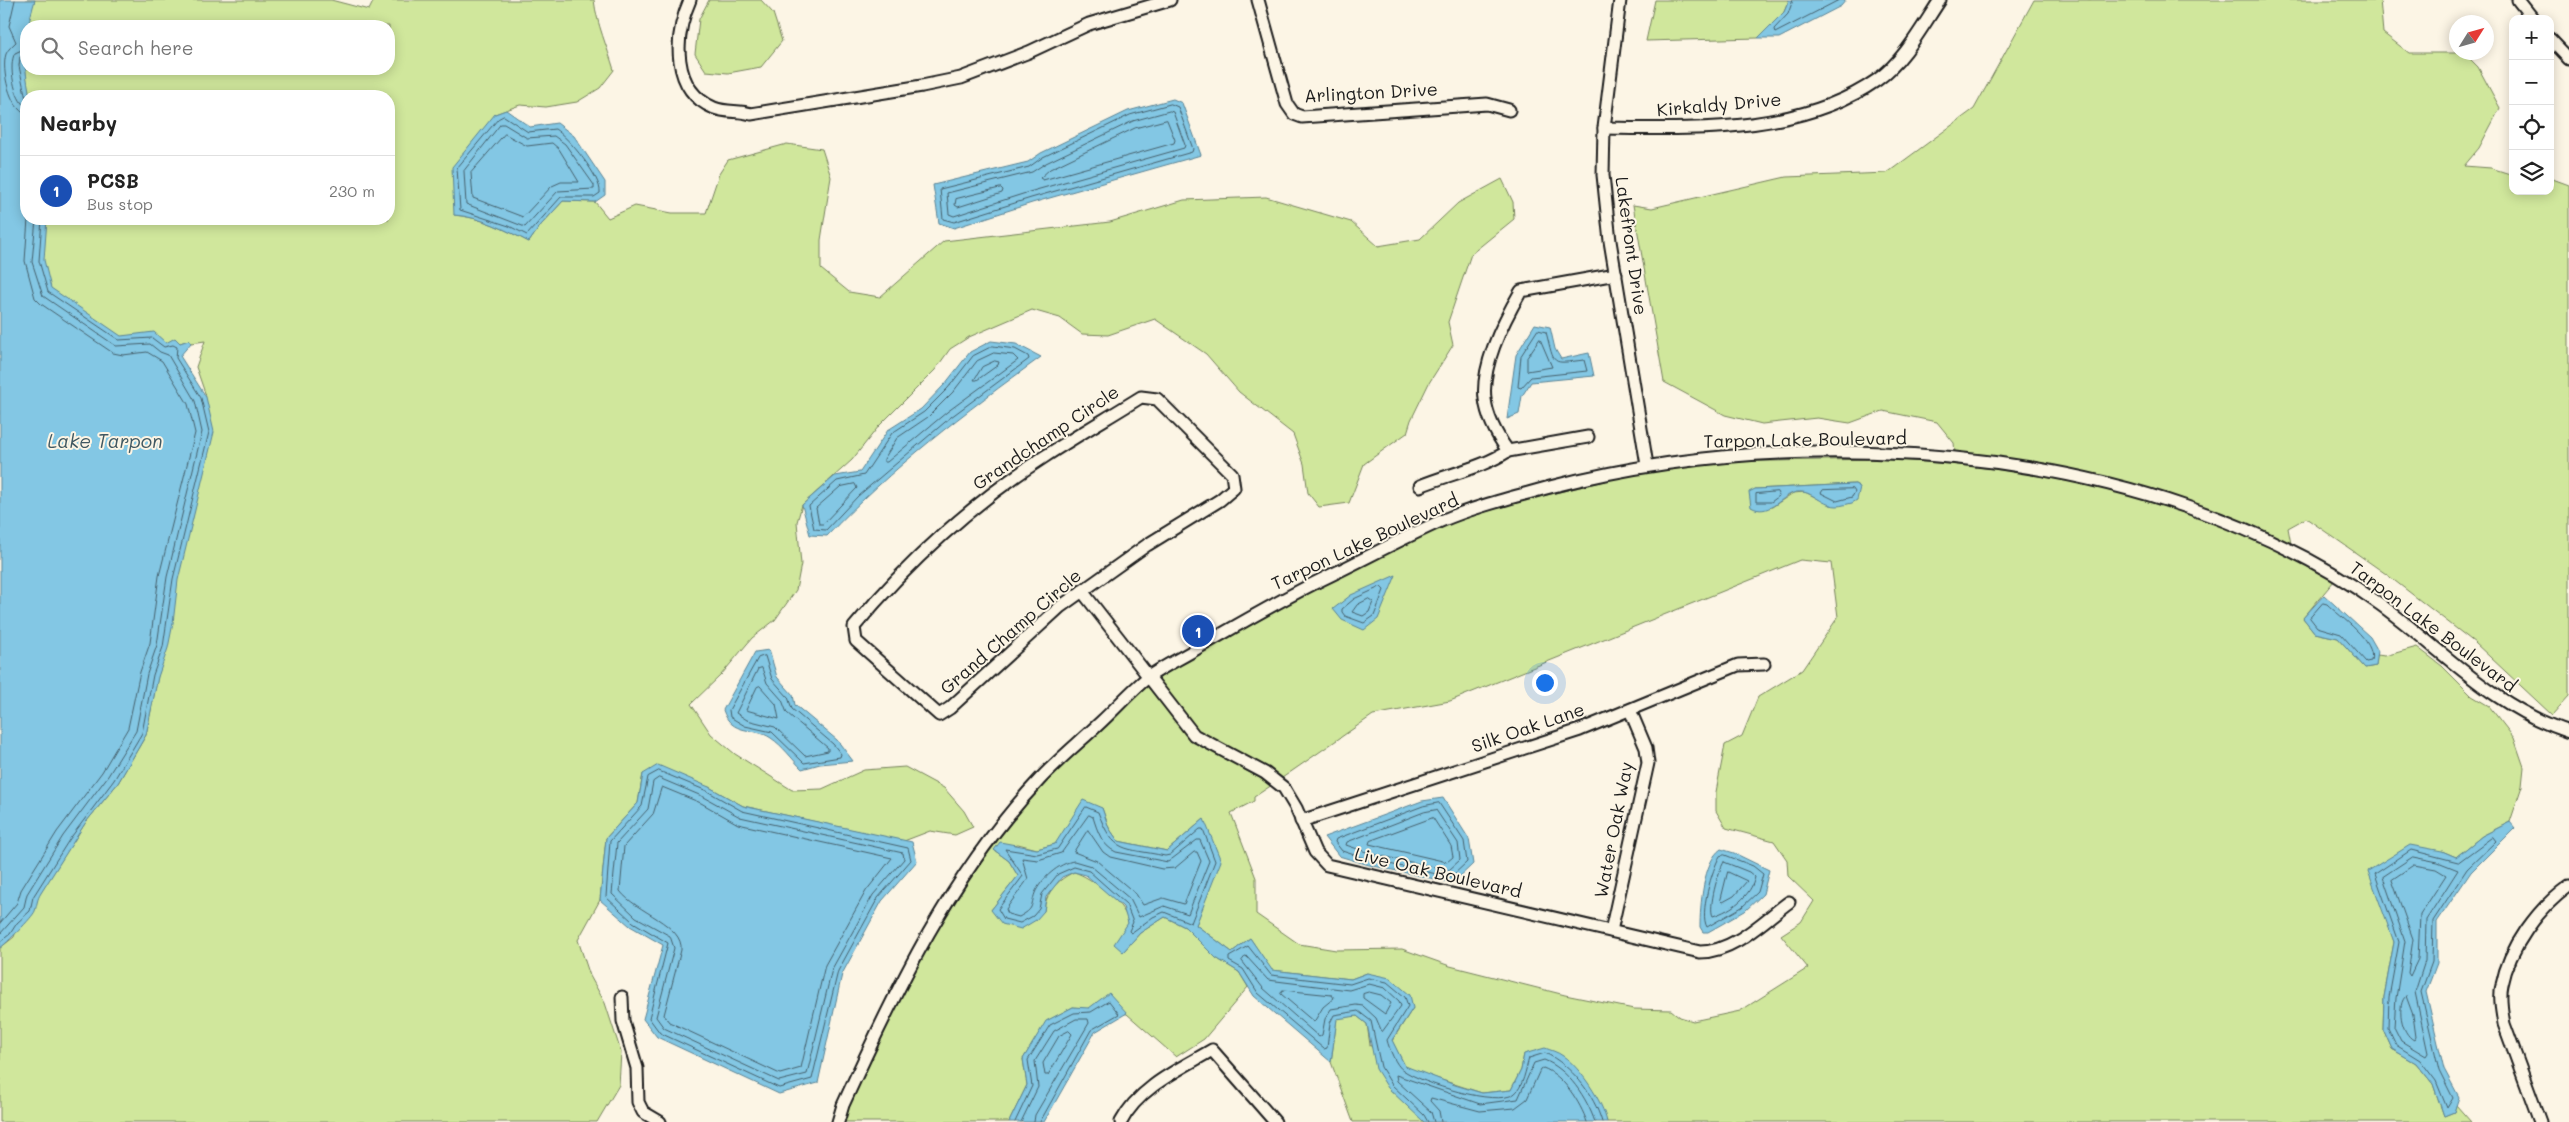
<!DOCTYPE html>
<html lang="en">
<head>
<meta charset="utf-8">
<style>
  :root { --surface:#fff; --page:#f2f2f2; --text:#222; --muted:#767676; --line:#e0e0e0; --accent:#7c3aed }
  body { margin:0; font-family:Mali,sans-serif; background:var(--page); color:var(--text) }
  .controls { position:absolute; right:15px; top:15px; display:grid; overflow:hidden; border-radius:10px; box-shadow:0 2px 12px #0003 }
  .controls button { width:45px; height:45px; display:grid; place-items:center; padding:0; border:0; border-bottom:1px solid var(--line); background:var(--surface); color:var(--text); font:25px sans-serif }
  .compass { position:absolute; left:2449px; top:15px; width:45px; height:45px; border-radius:50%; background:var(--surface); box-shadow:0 2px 12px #0003; rotate:53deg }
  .you { position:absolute; left:1544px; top:682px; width:18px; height:18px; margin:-12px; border:4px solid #fff; border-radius:50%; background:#1a73e8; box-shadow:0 0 0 8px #1a73e833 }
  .badge { display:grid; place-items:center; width:32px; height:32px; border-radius:50%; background:var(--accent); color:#fff; font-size:16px; font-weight:700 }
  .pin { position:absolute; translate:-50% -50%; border:2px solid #fff; box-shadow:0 1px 5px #0006 }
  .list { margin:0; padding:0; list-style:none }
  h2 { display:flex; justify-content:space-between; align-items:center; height:65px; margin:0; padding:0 20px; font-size:21px }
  h2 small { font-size:16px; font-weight:400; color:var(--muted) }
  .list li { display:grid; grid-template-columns:32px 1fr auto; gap:15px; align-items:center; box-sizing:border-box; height:70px; padding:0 20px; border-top:1px solid var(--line) }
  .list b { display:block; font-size:19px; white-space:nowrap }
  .list p { margin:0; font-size:16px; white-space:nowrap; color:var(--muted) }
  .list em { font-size:16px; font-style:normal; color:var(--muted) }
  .icon { flex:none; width:28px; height:28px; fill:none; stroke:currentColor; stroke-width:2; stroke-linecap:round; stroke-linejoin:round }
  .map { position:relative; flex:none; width:2569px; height:1122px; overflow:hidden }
  .search { position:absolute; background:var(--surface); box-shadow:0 2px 12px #0003; left:20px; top:20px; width:375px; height:55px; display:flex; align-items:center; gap:12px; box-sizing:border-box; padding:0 18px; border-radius:20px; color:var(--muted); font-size:19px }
  .panel { position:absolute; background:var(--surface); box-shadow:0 2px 12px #0003; left:20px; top:90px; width:375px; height:135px; border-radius:20px }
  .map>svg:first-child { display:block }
  .green { fill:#d0e79c; stroke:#76825c; fill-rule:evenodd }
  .water { fill:#83c7e4; stroke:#5a8394 }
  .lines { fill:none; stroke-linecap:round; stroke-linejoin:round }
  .shore { stroke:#45606c; stroke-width:1 }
  .minor-casing { stroke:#1c1c1c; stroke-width:15 }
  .minor { stroke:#fcf5e5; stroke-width:11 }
  .labels { text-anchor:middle; stroke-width:4; stroke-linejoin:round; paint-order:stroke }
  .street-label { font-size:18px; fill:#1c1c1c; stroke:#fcf5e5 }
  .water-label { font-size:19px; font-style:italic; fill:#405862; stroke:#fcf5e5 }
</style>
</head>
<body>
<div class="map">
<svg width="2569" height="1122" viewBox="0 0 2569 1122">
  <rect width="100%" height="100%" fill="#fcf5e5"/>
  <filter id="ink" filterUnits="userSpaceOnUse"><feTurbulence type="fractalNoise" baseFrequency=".02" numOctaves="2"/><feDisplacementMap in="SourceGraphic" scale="10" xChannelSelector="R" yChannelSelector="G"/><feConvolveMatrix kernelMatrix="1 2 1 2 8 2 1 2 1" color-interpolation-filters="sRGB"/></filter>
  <g filter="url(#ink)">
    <!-- green -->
    <g class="green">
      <path d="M25,0H331L369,10L374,0H594C597,25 607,46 614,70L600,88L577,102L546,107L520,105L495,114L454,215C481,217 506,230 529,242L541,225L563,201L595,202L608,218L635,206L672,213H706L719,174L728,160L787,144L822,149L831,177L821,240V269L849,292L880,297L944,241L1110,222L1184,200L1266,197L1351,222L1378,246L1420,239L1458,203L1502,179L1513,202L1514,219L1471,254L1448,322L1453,345L1429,383L1411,420L1407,433L1364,464L1349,503L1319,507L1308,493L1304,464L1293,434L1239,392L1206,354L1155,319L1108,335L1082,334L1060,318L1032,310L969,337L950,349L935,370L879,426L852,460L802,505L797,522L801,564L796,590L775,620L752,638L721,675L691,704L711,734L735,754L792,790L822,789L864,770L905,767L944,788L964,811L973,827L955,835L930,831L904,841L743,806L709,787L643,774L638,803L606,838L600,900L578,940L590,976L605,1003L621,1052L619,1085L597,1122H0V948L14,937L16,930L86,822L118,783L146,735L174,596L176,564L200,406L206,396L196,367L205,341L191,343L189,340L180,343L176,340L155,351L35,302L43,219H389V96H26L0,80ZM26,26H389V69H26Z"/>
      <polygon points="709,0 761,0 773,13 782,41 761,67 728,73 706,71 695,54 699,19"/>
      <polygon points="1655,0 1789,0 1784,12 1758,38 1646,41"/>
      <path d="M2034,0H2380L2383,33L2409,53H2464L2478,67L2500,108L2479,148L2464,166L2491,168L2513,175V191H2550V178L2569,185V696L2552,715L2475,643L2386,574L2306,518L2288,528L2291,544C2184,488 2073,472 1955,453L1954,443L1937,422L1883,411L1850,423L1817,418L1762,424L1725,415L1664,382L1633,205L1652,208L1786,177L1887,173L1974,109Z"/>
      <path d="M1876,459C2033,466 2199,497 2334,581L2303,618L2315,633L2338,638L2365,668L2376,666L2377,655L2385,656L2417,647L2442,666L2472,696L2489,706L2514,738L2524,767L2522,786L2510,822L2482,836L2456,857L2442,851L2386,915L2394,942L2384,997L2383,1029L2392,1049L2416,1063L2433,1084L2444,1116L2454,1112L2456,1105L2471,1122H1607L1606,1119L1524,1054L1521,1070L1511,1090L1482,1093L1420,1073L1405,1066L1392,1041L1413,1008L1367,973L1351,979L1271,970L1250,938L1232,952L1196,925L1209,889L1204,819L1167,851L1118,841L1109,828L1102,808L1055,844L1037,849L1018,844L994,850L1009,861L1018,876L991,910L1044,911C1046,892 1057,880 1074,872C1091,877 1124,902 1128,921C1130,930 1125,943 1123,952L1140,933L1165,917L1185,927L1216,958L1239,972L1248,987L1204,1039L1176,1057L1127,1014L1073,1007L1047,1021L1023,1059L1027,1085L1009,1122H844L848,1107C890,1015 938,908 1003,830C1046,777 1097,732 1147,686L1191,740L1272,785L1254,797V801L1231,813L1256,878V914L1299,944L1336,950L1402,949L1450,966L1565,995L1634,1009L1671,1010L1680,1017L1693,1021L1740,1011L1808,968L1781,935L1801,922L1814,901L1788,876L1787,860L1774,841L1726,828L1716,811V792L1725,745L1742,736L1758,697L1802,670L1838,617L1831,563L1800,560L1450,701L1373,715L1282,778L1198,731L1157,679L1292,599L1445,525L1513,503L1647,471L1721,462ZM1855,484L1859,486L1831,505L1805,492L1793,493L1772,507L1756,509L1755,489Z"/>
      <polygon points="1357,1016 1367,1024 1370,1045 1424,1122 1353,1122 1331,1062 1337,1018"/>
    </g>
    <!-- water -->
    <g class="water">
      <path d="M0,0H35C24,38 22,57 30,96H26V219H47L44,260L51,288L121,336L154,332L166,343L175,338L180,343L189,340L191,343L180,356L206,397L214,432L178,580L173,623L168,648L158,677L146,735L118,783L86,822L41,893C37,899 37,905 35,911C33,917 6,944 0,948Z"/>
      <polygon points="1789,0 1846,0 1841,6 1779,38 1758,38 1784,12"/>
      <polygon points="1173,99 1182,103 1201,155 1032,203 954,228 939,223 933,185 1028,162 1041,153 1128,111"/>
      <path d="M506,110L530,127L557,123L574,136L605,182V195L595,202L563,201L541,225L529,242C506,230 481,217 454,215L452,167L495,114Z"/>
      <polygon points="1535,324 1550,327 1555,349 1561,359 1589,353 1594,376 1531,382 1522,396 1519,414 1507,419 1516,355"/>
      <path d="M991,341L1016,344L1041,357C965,412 891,468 827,536L810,535L802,505L835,476L860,472L888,430L921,409L945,384L970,352Z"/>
      <path d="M1855,484L1860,487L1857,500L1852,503C1847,504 1841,506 1837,506C1820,506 1811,487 1793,493C1780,498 1768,517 1751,507L1749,492L1755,489Z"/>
      <polygon points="1396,575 1378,619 1364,630 1342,620 1333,609 1351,595"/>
      <polygon points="2324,595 2370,637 2378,651 2376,666 2365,668 2338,638 2315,633 2303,618"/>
      <path d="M769,650L777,677L793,695L795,705L837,740L853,761L820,764L802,769C792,759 783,746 771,738C754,726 732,737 723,710L755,652Z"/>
      <polygon points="658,765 709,787 743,806 912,842 917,861 882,901 842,974 818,1083 779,1094 657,1037 643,1019 663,945 630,926 600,900 606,838 638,803 643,774"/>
      <polygon points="1443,798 1469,839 1473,864 1453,883 1369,865 1339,856 1324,837 1422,801"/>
      <path d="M1083,800L1102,808L1109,828L1118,841L1167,851L1204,819L1221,861L1196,925L1232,952L1250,938L1272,970L1351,979L1367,973L1390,978L1410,995L1413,1008L1392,1040L1405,1066L1455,1085L1482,1093L1511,1090L1521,1070L1524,1054L1545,1048C1550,1050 1558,1052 1563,1056C1580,1067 1603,1102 1607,1122H1424L1388,1088L1376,1069L1367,1024L1357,1016L1337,1019L1331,1062L1254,996L1239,972L1216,958L1185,927L1165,917L1140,933L1123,952L1114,944L1128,923L1123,907L1086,875L1074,872L1062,877L1046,897L1044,911L1036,920L1021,929L1002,924L991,910L1018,876L1009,861L994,850L1000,842L1037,849L1055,844Z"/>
      <polygon points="2510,822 2515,828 2471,872 2437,922 2437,963 2426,992 2444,1069 2459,1097 2454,1112 2444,1116 2433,1084 2416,1063 2392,1049 2383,1029 2384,997 2394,942 2368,871 2410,845 2442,851 2456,857 2482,836"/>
      <path d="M1721,849L1734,853L1769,870L1763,894L1745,911L1708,932H1703L1700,927C1700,907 1703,861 1721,849Z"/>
      <polygon points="1109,993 1127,1013 1095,1032 1044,1122 1009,1122 1027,1085 1023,1059 1046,1021 1073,1007 1089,1008"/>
    </g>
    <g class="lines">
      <!-- shore -->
      <g class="shore">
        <path d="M15,0L9,26L16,42C12,46 8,49 6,54C1,70 10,109 26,114"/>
        <polyline points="1793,0 1788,14 1774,29 1775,33 1839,0"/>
        <path d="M26,48L15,53C8,64 14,100 26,107"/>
        <polyline points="26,54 20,57 19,66 26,99"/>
        <polygon points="1171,104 1178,107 1193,149 1192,152 1031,198 954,222 943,219 940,189 1029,167 1043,157 1130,115"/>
        <polygon points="1170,111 1173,112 1185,145 1184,148 1029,192 954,216 949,214 947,193 1032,172 1046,163 1133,121"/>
        <path d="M504,116L528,132L555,129C568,137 602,178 600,193L594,197H561L527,235L509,226L460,210L457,168L498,119Z"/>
        <polygon points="1167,120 1175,140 1174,143 1043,180 1040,178 1050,169 1135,128"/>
        <polygon points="501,124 504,124 527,138 554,136 565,144 594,185 594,189 558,191 525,227 466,204 464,171"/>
        <polygon points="505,134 527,146 552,143 559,149 579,182 561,182 552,186 523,217 473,198 471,173"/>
        <polygon points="1001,188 1003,190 1002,193 958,207 955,205 956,199"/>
        <path d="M1538,330L1546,332C1555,366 1550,364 1584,360L1587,371L1531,377L1521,388L1518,387L1521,356Z"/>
        <polygon points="1540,339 1552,367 1527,371 1527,358"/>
        <polygon points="993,346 1015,349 1028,356 1029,359 951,417 858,496 826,530 814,529 809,506 837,481 864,475 892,433 924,412 948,388 973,356"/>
        <polygon points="994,353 1013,355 1018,360 947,412 887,462 884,462 884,459 897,438 928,417 953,392 977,361"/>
        <polygon points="995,361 999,362 998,365 977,380 974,380 982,367"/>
        <polygon points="855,484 857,488 823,524 819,524 816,508 840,487"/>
        <polygon points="1853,489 1855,492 1852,497 1837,501 1821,493 1823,490"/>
        <polygon points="1777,492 1779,496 1771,502 1756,502 1756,494"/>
        <polygon points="1381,587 1384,590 1374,616 1364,623 1345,616 1342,612 1342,609 1354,599"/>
        <polygon points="1369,599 1373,602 1369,612 1363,616 1352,612 1357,605"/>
        <path d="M2323,603L2327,604C2340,617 2377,641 2371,661L2366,662L2341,634L2317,627L2310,618Z"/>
        <polygon points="765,656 772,679 788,697 792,709 833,744 841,754 840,757 804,763 772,732 745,726 730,717 729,710 758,658"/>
        <polygon points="762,668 767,683 782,700 787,713 828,748 828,751 805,756 775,727 747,720 736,713 758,669"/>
        <polygon points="760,686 776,704 779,719 746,710 757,687"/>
        <polygon points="659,771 707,791 742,811 908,848 911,860 878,898 838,971 812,1079 779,1088 660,1033 649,1018 668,943 633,922 606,897 610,841 642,806 648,777"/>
        <polygon points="659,778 704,797 740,817 903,853 904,859 873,895 832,969 807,1074 779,1081 664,1028 656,1017 674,948 670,936 636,917 612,894 617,843 648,809 653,782"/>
        <path d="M662,787L701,803L738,824L892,858L866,891L825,965L801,1068L780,1074L669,1022L664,1015L681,950C684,925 636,912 620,891L624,846L653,814Z"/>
        <polygon points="1439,803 1464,841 1467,862 1451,877 1370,860 1342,851 1335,842 1336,839 1423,806"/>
        <path d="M1086,807L1098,812C1114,855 1124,847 1165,856L1170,855L1200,829H1203L1215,861L1191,923L1164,912L1153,917L1131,933L1129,931L1133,922L1126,904L1089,871L1074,867L1058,874L1042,894L1039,909L1033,916L1020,923L1004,919L998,909L1023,876L1005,849L1037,854L1057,849Z"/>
        <polygon points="1436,810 1458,843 1460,860 1449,870 1372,854 1346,845 1347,842 1424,812"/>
        <path d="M1089,815L1093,817C1097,830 1102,846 1116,852L1168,862L1197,840H1200L1209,861L1188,914L1164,906L1139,917L1130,899L1091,866L1074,861C1059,863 1041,879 1035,893C1030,907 1035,908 1019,917L1008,914L1006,909L1028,879L1022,858L1038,860L1061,853Z"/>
        <polygon points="1433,818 1451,846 1453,857 1447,862 1369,844 1370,841"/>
        <polygon points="1088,830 1103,852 1110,857 1162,869 1175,868 1194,852 1197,852 1201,861 1184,904 1163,898 1143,905 1136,894 1097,861 1074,852"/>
        <polygon points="2493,837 2496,841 2467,869 2433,921 2432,962 2421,992 2439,1070 2453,1098 2447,1108 2436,1081 2420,1060 2396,1045 2388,1028 2389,997 2399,942 2375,874 2411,850 2458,862"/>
        <path d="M1725,855L1753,866L1763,874L1758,892L1742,907L1707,927C1699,914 1712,869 1720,856Z"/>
        <polygon points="2413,857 2438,862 2458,870 2426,920 2425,961 2415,992 2428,1053 2426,1056 2401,1041 2394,1027 2396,998 2405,941 2383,877"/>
        <path d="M1724,862L1749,872L1755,877C1751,896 1732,910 1713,916C1708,908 1718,871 1724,862Z"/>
        <polygon points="2414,865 2436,869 2446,875 2420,915 2418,959 2410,976 2408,973 2413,939 2392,880"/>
        <polygon points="1728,872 1747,881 1734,896 1723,902 1721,900"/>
        <polyline points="0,923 17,903 21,890 57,832 102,772 128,728 140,672 150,643 159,576 195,433 188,404 162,361 147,352 123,355 113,353 41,304 35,298 25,261 28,219"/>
        <polyline points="0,934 24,907 27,894 63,836 108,776 136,731 147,674 157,645 167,577 202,432 195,401 168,355 160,352 150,344 116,346 43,296 32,262 36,219"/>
        <polyline points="0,942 10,934 17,923 30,911 33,897 69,840 114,780 142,733 153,675 163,647 173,579 209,432 201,398 176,358 177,347 173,345 164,347 152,338 119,340 48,292 39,261 42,219"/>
        <polygon points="1246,956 1268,980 1349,990 1369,984 1385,988 1399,1001 1401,1006 1382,1032 1376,1018 1363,1006 1356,1005 1331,1009 1325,1019 1322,1035 1319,1037 1263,988 1242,961"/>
        <polygon points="1283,990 1332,995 1334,998 1323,1007 1314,1022 1281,994"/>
        <polygon points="1369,992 1381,995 1391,1003 1385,1014 1363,998 1363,994"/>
        <path d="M2406,996L2413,1015L2416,1037L2414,1040C2401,1034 2396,1004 2406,996Z"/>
        <polygon points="1069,1031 1072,1034 1048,1075 1045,1075 1043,1063 1059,1036"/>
        <polyline points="1015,1122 1032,1086 1028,1060 1050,1025 1074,1013 1091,1012 1109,1001 1119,1014 1091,1030 1040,1122"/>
        <polyline points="1021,1122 1038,1087 1035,1061 1054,1031 1076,1019 1088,1019 1089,1023 1035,1115 1034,1122"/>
        <path d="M1428,1122L1424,1115L1392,1085L1381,1067L1371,1021L1358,1011L1334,1015L1330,1023L1327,1048L1324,1049L1258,993L1243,969L1229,961V957L1248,946L1271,975L1350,984L1368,978L1387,982L1405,997L1408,1006L1387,1040C1389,1048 1396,1066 1403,1070C1421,1083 1496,1107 1514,1094C1523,1088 1526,1068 1529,1058L1545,1053C1571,1065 1594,1094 1602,1122"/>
        <path d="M1434,1122L1431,1112L1397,1081L1396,1075L1480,1104L1518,1099L1534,1063L1544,1060C1568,1069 1587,1098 1595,1122"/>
        <path d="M1441,1122L1439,1111L1430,1101L1431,1098L1480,1111L1515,1108L1527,1099L1540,1070L1543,1068C1563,1075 1580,1102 1587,1122"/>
      </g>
      <!-- minor casing -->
      <g class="minor-casing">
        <g id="minor">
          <path d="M690,0C674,36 671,90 714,108C726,113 740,110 751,114L922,86L961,78L1029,52L1089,24L1170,0"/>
          <polyline points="1258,0 1287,104 1294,114 1302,117 1487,104 1509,110"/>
          <polyline points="1620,0 1604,128 1603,175 1610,241 1647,465"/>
          <polyline points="2518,0 2533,19"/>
          <polyline points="2550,39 2569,59"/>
          <path d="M1604,128C1693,129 1800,134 1877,80C1904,61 1922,27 1940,0"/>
          <path d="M1141,397L1157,399L1232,474L1234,488L1220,500L1147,545L1060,607L950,708L939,715L856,641L854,627C907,563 974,502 1044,457C1076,436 1109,417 1141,397Z"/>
          <polyline points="1508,451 1588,437"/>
          <path d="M1420,486C1449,474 1482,468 1508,451C1498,437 1487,417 1485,399C1481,366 1504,320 1521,291L1616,274"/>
          <path d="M1082,591L1194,735L1265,773L1284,788L1296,808L1315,852L1327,865L1700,952C1734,952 1763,921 1789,902"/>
          <polyline points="1301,821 1580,730 1738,665 1764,664"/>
          <polyline points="1611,931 1648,763 1646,748 1630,710"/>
          <polyline points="622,997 623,1021 637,1068 638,1102 643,1112 660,1122"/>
          <path d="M838,1122L843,1105C896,989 952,872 1041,778C1060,758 1082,740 1102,721C1117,707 1131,691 1147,678C1163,666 1184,657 1201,646C1243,622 1285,597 1329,576C1366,558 1403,538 1441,521C1476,506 1514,497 1550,487C1749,435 1992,440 2187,507C2256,531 2322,562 2381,605C2443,650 2494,708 2569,732"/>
          <path d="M1121,1122C1139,1087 1180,1069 1212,1050L1275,1122"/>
          <path d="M2540,1122L2504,1024C2502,1012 2499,998 2502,985C2509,948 2538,908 2569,886"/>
        </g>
      </g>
      <!-- minor -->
      <use href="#minor" class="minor"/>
    </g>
  </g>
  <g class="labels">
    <!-- street labels -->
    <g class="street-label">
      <text transform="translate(1371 93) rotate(-3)" y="6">Arlington Drive</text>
      <text transform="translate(1719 105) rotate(-5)" y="6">Kirkaldy Drive</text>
      <text transform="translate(1631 246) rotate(82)" y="6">Lakefront Drive</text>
      <text transform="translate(1046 438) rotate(-34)" y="6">Grandchamp Circle</text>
      <text transform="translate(1805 440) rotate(-1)" y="6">Tarpon Lake Boulevard</text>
      <text transform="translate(1365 542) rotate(-25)" y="6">Tarpon Lake Boulevard</text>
      <text transform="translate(2433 627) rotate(37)" y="6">Tarpon Lake Boulevard</text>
      <text transform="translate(1011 632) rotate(-41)" y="6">Grand Champ Circle</text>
      <text transform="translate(1528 728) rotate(-19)" y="6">Silk Oak Lane</text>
      <text transform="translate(1614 830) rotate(-79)" y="6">Water Oak Way</text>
      <text transform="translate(1438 873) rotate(13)" y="6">Live Oak Boulevard</text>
    </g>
    <!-- water labels -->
    <g class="water-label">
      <text x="105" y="448">Lake Tarpon</text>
    </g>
  </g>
</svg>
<div class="controls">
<button>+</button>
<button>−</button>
<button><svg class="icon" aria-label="locate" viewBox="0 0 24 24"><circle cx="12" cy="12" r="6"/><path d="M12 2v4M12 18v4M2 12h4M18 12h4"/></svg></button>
<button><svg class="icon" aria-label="layers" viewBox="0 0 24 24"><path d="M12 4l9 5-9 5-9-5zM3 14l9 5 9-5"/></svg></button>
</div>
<svg class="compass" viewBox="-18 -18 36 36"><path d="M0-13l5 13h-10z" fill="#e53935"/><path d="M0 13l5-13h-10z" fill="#767676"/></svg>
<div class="you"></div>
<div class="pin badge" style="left:1198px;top:631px;background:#1a4fb4">1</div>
<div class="search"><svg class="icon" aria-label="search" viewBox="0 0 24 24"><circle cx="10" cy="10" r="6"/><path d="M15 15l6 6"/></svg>Search here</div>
<section class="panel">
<h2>Nearby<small></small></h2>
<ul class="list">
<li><span class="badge" style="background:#1a4fb4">1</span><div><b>PCSB</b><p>Bus stop</p></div><em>230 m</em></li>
</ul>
</section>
</div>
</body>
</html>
